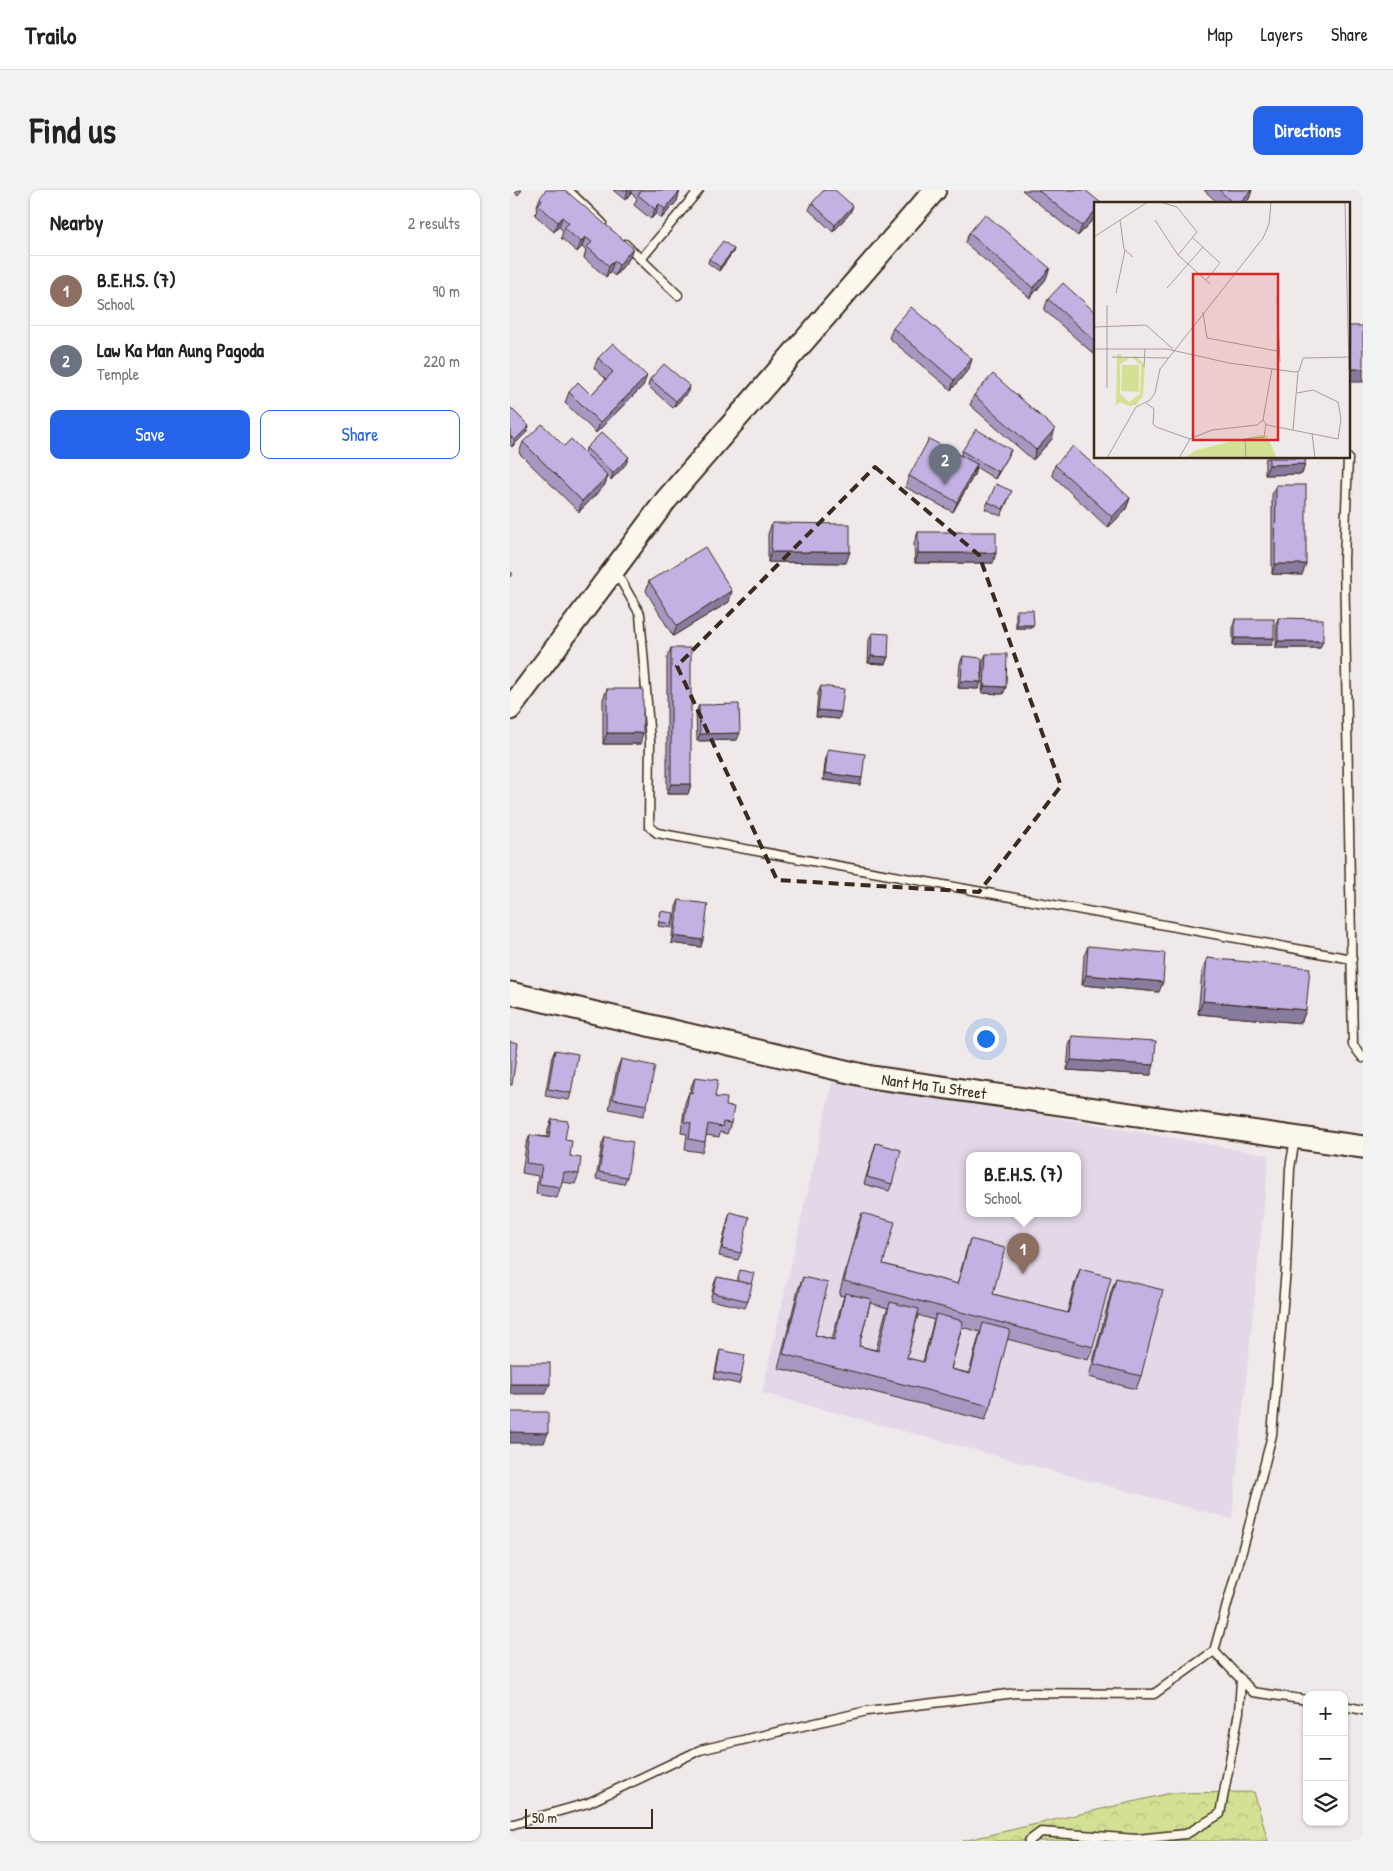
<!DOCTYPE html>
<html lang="en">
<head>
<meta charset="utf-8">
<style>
  :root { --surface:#fff; --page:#f2f2f2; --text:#222; --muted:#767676; --line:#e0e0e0; --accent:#2563eb }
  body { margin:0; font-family:"Patrick Hand",sans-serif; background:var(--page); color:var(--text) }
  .controls { position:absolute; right:15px; bottom:15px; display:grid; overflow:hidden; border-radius:10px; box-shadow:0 1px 4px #0004 }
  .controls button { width:45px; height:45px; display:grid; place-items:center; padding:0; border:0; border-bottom:1px solid var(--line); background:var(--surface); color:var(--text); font:25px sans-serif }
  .scale { position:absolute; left:15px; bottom:12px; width:128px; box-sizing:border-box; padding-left:5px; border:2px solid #3b2a1e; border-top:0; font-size:14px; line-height:18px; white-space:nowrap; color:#3b2a1e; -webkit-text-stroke:4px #fbf7ec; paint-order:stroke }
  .you { position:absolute; left:475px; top:848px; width:18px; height:18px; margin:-12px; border:4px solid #fff; border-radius:50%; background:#1a73e8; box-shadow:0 0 0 8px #1a73e833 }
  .badge { display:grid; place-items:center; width:32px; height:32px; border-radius:50%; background:var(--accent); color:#fff; font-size:16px; font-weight:700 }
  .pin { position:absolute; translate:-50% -41px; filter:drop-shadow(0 1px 2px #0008) }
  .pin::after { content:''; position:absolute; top:26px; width:18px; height:15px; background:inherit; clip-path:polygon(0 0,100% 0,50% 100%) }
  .popup { position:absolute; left:456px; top:962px; width:115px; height:65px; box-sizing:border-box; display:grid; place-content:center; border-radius:10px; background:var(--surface); filter:drop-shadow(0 1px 4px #0005); font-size:16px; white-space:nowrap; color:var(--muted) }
  .popup b { font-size:19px; color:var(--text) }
  .popup::after { content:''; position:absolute; left:50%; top:100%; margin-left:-10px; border:10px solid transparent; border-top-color:var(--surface) }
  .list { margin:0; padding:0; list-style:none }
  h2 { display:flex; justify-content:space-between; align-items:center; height:65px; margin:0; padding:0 20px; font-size:21px }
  h2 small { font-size:16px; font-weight:400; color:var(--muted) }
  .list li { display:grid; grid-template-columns:32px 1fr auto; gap:15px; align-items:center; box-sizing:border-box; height:70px; padding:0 20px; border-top:1px solid var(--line) }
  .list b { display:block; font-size:19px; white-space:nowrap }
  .list p { margin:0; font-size:16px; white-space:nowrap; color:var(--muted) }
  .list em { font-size:16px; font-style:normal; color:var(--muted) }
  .actions { display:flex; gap:10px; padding:15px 20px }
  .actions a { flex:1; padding:11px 0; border:1px solid var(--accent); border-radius:10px; text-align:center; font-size:18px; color:var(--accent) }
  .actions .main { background:var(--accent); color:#fff }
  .icon { flex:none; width:28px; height:28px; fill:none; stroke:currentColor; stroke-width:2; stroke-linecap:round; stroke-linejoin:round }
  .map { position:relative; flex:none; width:853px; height:1651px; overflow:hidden; border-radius:10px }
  header { display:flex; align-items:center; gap:30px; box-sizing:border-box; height:70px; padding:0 25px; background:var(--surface); border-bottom:1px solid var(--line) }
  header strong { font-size:24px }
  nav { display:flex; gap:28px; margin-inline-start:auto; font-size:18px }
  .intro { display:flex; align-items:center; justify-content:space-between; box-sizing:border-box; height:120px; padding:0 30px }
  h1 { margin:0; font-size:35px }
  .button { padding:12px 22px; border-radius:10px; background:var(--accent); color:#fff; font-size:18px; font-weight:700 }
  main { display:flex; gap:30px; padding:0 30px }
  aside { flex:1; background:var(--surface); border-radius:10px; box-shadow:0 1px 4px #0004 }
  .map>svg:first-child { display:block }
  .built { fill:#e2d8e8; fill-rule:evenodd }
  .forest { fill:url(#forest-crowns); stroke:#888659 }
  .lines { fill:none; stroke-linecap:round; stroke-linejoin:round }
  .lane-casing { stroke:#3b2a1e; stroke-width:11 }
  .secondary-casing { stroke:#3b2a1e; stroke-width:25 }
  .lane { stroke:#fbf7ec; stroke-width:8 }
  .secondary { stroke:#fbf7ec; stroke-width:21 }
  .wall { fill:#a798c2; stroke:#3b2a1e; fill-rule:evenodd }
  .shaded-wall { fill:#887c9e; stroke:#3b2a1e }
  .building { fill:#c2b1e2; stroke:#3b2a1e }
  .marked { fill:none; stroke:#3b2a1e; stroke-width:4; stroke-dasharray:10 6; stroke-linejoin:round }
  .labels { text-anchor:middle; stroke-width:4; stroke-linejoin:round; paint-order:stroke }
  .street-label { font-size:16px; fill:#3b2a1e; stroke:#fbf7ec }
  .inset-road { fill:none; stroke:#a89d98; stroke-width:1 }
  .view { fill:#d62828; fill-opacity:0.15; stroke:#d62828; stroke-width:2.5 }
  .inset-edge { fill:none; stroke:#3b2a1e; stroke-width:2.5 }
</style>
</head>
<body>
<header>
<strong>Trailo</strong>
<nav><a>Map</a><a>Layers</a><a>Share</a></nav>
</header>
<div class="intro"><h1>Find us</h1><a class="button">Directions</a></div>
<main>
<aside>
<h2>Nearby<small>2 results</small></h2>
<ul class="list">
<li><span class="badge" style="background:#8d6e63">1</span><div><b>B.E.H.S. (7)</b><p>School</p></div><em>90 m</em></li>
<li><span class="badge" style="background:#6b7280">2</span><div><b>Law Ka Man Aung Pagoda</b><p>Temple</p></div><em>220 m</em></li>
</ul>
<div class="actions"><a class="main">Save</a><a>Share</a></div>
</aside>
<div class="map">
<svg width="853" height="1651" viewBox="0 0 853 1651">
  <defs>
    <pattern id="forest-crowns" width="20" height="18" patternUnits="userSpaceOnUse" patternTransform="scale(1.25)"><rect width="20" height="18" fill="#d4e194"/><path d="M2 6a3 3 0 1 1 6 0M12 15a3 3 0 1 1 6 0" fill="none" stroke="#b7c17f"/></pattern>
  </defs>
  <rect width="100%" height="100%" fill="#f0e9ea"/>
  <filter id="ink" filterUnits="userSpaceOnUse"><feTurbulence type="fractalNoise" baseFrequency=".02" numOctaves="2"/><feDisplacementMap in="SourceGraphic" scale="10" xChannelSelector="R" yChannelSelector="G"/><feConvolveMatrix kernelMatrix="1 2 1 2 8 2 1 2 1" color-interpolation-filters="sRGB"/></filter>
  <g filter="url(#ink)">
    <!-- built -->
    <path class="built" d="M323,888L759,965L722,1329L252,1203ZM459,965H567V1023H459Z"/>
    <!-- forest -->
    <polygon class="forest" points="744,1602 758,1651 453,1651 661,1603"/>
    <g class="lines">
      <!-- lane casing -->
      <g class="lane-casing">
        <g id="lane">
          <polyline points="58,0 92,33"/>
          <polyline points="115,54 168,105"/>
          <polyline points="131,69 189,0"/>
          <polyline points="838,268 834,370 843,855 853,868"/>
          <polyline points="106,382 130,424 140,551 139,636 147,643 842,769"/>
          <polyline points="785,949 780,978 776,1079 762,1245 738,1340 704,1461 743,1502 797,1510"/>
          <polyline points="834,1516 853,1520"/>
          <polyline points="0,1635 78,1613 190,1560 357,1521 506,1503 644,1504 704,1461"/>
          <polyline points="519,1651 531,1642 627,1649 676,1644 710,1624 729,1522 731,1489"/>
        </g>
      </g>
      <!-- secondary casing -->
      <g class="secondary-casing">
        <g id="secondary">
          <polyline points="0,519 156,310 425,0"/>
          <polyline points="0,803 361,887 853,957"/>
        </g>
      </g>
      <!-- lane -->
      <use href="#lane" class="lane"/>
      <!-- secondary -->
      <use href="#secondary" class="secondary"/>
    </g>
    <!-- wall -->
    <g class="wall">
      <polygon points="0,0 12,0 8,5 3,0 0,3"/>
      <polygon points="103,0 169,0 167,11 151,29 146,24 141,29 124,15 127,8 121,3 115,10"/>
      <polygon points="512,0 575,0 586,14 586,26 568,46"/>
      <polygon points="694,0 742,0 739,9 734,14 709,14"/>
      <polygon points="30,8 119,69 105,86 100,82 96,87 74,68 76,61 72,57 67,62 51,48 53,41 49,37 44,42 25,25 27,19 26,18"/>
      <polygon points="302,13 340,23 323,42 299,20"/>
      <polygon points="459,43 536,89 520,108 455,53"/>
      <polygon points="224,59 223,62 209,81 198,73 199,69"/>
      <polygon points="538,109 586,123 586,166 534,120"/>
      <polygon points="383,138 459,179 441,200 379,148"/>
      <polygon points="88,168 133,196 86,243 55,213 59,202 81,205 96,189 84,178"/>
      <polygon points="140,189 180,196 177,203 163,218 138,196"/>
      <polygon points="464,205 542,249 523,270 460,215"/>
      <polygon points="0,217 19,236 16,243 2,257 0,255"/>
      <polygon points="13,252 54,256 75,263 76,258 116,274 101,290 98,287 94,296 69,322 9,263"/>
      <polygon points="501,260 498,267 485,289 466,277 464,285 443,322 395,297 399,286 451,265 452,261"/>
      <polygon points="756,268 795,268 795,274 792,284 755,285 755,272"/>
      <polygon points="545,275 620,308 616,319 598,338 542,285"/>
      <polygon points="766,295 792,385 762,384 762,305"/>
      <polygon points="499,308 491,326 475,319 478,312"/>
      <polygon points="262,333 336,373 258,372 258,344"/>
      <polygon points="408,342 483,373 405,373 404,353"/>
      <polygon points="139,391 219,412 163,446 136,401"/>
      <polygon points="507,420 522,438 506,438 506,423"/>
      <polygon points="768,428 810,458 766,458 766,435"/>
      <polygon points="725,429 762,455 723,455 723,436"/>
      <polygon points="362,443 378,467 375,474 358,473 359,450"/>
      <polygon points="161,458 181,594 178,604 157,604 157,468"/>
      <polygon points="476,464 496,497 493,504 472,503 473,471"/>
      <polygon points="453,466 471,492 468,499 448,498 450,473"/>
      <polygon points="311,496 329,529 306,527 308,503"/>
      <polygon points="97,499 130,554 93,554 93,509"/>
      <polygon points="189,515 227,550 187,551 186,522"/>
      <polygon points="318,559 352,588 350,595 313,590 316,566"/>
      <polygon points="169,710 191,757 161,753 166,717"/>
      <polygon points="151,721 162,734 161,738 148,736"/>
      <polygon points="578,756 649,802 572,795 574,766"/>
      <polygon points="697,768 796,820 791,833 688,824 692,782"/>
      <polygon points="562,846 641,885 557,880 559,856"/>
      <polygon points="45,860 61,903 59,910 35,906 42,867"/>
      <polygon points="111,869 137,915 133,926 99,919 107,879"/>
      <polygon points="185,887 216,916 221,933 217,944 210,942 209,947 196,945 195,952 192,962 175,960 177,944 171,943 175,913 179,902 180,902 181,897"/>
      <polygon points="42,929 55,950 60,966 69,984 65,994 52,992 47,1008 26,1004 28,986 12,983 16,955 20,945 37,947 38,939"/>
      <polygon points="95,947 117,987 114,994 86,989 92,954"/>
      <polygon points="366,953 382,994 379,1001 354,994"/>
      <polygon points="220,1022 231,1063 228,1070 209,1066 218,1029"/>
      <path d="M352,1023L373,1074L447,1094L456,1062L460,1049L483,1104L557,1123L565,1092L570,1079L583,1157L578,1170L497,1149L480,1216L475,1230L268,1178L288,1100L293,1087L305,1145L322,1149L331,1116L334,1106L329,1105L347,1037ZM360,1113L378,1118L375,1125L366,1160L349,1156ZM408,1125L424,1130L422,1137L413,1172L397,1168ZM452,1137L470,1142L459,1183L441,1179Z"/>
      <polygon points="207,1087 241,1094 238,1111 235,1118 200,1110 204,1094"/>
      <polygon points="606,1088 631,1186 626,1199 579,1187 601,1102"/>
      <polygon points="210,1160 231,1187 229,1194 204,1189 208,1167"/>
    </g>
    <!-- shaded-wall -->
    <g class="shaded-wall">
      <polygon points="118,0 122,0 121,3 115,10"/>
      <polygon points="741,0 742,0 739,9 734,14 729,14"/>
      <polygon points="170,1 167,11 151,29 155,19"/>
      <polygon points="149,14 146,24 141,29 145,19"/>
      <polygon points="343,16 340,23 323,42 325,35"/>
      <polygon points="586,20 586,26 568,46 572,36"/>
      <polygon points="52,27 49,37 44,42 48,32"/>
      <polygon points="75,47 72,57 67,62 71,52"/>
      <polygon points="123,58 119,69 105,86 109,75"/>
      <polygon points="224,59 223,62 209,81 210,77"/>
      <polygon points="104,71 100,82 96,87 99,76"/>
      <polygon points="540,78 536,89 520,108 523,98"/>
      <polygon points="462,169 459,179 441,200 444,190"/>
      <rect x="839" y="179" width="14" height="13"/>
      <polygon points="137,186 133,196 86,243 90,233"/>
      <polygon points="180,196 177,203 163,218 166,211"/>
      <polygon points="19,236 16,243 2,257 5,250"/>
      <polygon points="545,239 542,249 523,270 526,260"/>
      <polygon points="501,260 498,267 485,289 488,282"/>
      <polygon points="119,267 116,274 101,290 103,283"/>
      <polygon points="467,274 464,285 443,322 447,312"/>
      <polygon points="795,274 792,284 755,285 759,275"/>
      <polygon points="98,286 94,296 69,322 72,311"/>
      <polygon points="620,308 616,319 598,338 602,327"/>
      <polygon points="261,362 340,362 336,373 258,372"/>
      <polygon points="408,363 486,363 483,373 405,373"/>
      <polygon points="765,374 796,374 792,385 762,384"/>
      <polygon points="222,401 219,412 163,446 167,436"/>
      <polygon points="507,435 524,435 522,438 506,438"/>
      <polygon points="725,448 764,448 762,455 723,455"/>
      <polygon points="768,451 813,451 810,458 766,458"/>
      <polygon points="361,466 378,467 375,474 358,473"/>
      <polygon points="451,491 471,492 468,499 448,498"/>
      <polygon points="474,496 496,497 493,504 472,503"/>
      <polygon points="308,520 331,522 329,529 306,527"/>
      <polygon points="97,543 133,543 130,554 93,554"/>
      <polygon points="230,543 227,550 187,551 190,544"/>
      <polygon points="315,583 352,588 350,595 313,590"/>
      <polygon points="161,594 181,594 178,604 157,604"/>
      <polygon points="164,746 193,750 191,757 161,753"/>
      <polygon points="576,785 653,792 649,802 572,795"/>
      <polygon points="693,811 796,820 791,833 688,824"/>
      <polygon points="561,870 644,875 641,885 557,880"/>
      <polygon points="0,1194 40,1194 36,1204 0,1204"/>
      <polygon points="0,1242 38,1243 34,1253 0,1253"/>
    </g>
    <!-- building -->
    <g class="building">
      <polygon points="36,0 55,0 123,58 109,75 104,71 99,76 77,57 82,52 75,47 71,52 54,38 59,33 52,27 48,32 28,15 32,10 30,8"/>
      <polygon points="132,0 169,0 170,1 155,19 149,14 145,19 128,5"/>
      <polygon points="314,0 325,0 343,16 325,35 302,13"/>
      <polygon points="528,0 575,0 591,13 586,14 586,20 572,36"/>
      <polygon points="709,0 741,0 729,14 724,14"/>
      <polygon points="475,24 540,78 523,98 459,43"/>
      <polygon points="213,51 224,59 210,77 199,69"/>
      <polygon points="553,93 586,123 586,152 538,109"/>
      <polygon points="401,117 462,169 444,190 383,138"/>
      <rect x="839" y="136" width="14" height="43"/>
      <polygon points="103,153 137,186 90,233 59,202 68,192 81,205 103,182 88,168"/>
      <polygon points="154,174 180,196 166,211 140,189"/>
      <polygon points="483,184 545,239 526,260 464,205"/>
      <polygon points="0,217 19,236 5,250 0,246"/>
      <polygon points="32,234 54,256 61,249 98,286 72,311 13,252"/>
      <polygon points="466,239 501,260 488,282 452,261"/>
      <polygon points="92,242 119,267 103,283 76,258"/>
      <polygon points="419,249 467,274 447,312 399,286"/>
      <polygon points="563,256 620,308 602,327 545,275"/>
      <polygon points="759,268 795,268 795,274 759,275"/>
      <polygon points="486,294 502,301 493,319 478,312"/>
      <polygon points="766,295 796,295 796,374 765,374"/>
      <polygon points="262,333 340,334 340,362 261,362"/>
      <rect x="408" y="342" width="78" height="21"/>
      <polygon points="195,357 222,401 167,436 139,391"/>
      <polygon points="0,381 3,384 0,387"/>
      <polygon points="507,420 523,420 524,435 507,435"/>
      <polygon points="768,428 813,429 813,451 768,451"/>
      <rect x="725" y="429" width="39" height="19"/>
      <polygon points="362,443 379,444 378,467 361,466"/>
      <rect x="161" y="458" width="20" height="136"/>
      <polygon points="476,464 497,464 496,497 474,496"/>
      <polygon points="453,466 472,468 471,492 451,491"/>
      <polygon points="311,496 334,499 331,522 308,520"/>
      <rect x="97" y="499" width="36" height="44"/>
      <polygon points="229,514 230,543 190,544 189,515"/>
      <polygon points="318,559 355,564 352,588 315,583"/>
      <polygon points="169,710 198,714 193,750 164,746"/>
      <polygon points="151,721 164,723 162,734 149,732"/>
      <polygon points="578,756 655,763 653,792 576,785"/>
      <polygon points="697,768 800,778 796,820 693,811"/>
      <polygon points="562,846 646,851 644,875 561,870"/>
      <polygon points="0,851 8,853 2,895 0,895"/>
      <polygon points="45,860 68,864 61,903 38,899"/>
      <polygon points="111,869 145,876 137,915 103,909"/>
      <polygon points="185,887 208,890 205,907 217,908 216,916 224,917 221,933 213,932 212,937 198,934 195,952 179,949 181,933 174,932 179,902 182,903"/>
      <polygon points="42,929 58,931 55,950 62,951 60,966 71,968 69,984 54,982 51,997 29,994 32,975 16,973 20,945 39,948"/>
      <polygon points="95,947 123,952 117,987 89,982"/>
      <polygon points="366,953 391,960 382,994 357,987"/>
      <polygon points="220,1022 239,1027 231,1063 212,1059"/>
      <polygon points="352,1023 385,1032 373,1074 448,1094 460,1049 495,1058 483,1104 558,1123 570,1079 601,1087 583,1157 334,1091"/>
      <polygon points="230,1080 244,1083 241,1094 227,1091"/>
      <polygon points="207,1087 242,1094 238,1111 203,1103"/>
      <polygon points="293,1087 318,1093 305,1145 324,1150 335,1103 361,1109 349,1156 368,1161 380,1112 409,1119 397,1168 414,1172 426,1124 453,1131 441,1179 460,1184 473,1133 500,1140 480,1216 273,1164"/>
      <polygon points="606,1088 653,1100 631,1186 584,1174"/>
      <polygon points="210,1160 235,1165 231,1187 206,1182"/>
      <rect x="0" y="1173" width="40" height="21"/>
      <polygon points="0,1222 38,1222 38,1243 0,1242"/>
    </g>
  </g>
  <!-- marked area -->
  <path class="marked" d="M365,277L469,365L551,596L469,702L267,690L167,476Z"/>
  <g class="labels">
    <!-- street labels -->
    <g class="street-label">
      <text transform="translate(424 896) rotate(8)" y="6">Nant Ma Tu Street</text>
    </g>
  </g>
  <!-- overview -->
  <g transform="translate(584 12)">
    <rect width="256" height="256" fill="#f0e9ea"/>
    <path d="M165,233H173L183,256H90L102,248Z" fill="#d4e194"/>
    <path d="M23,152H27L28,156L42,154L51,163L49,194L42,203L35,204L26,200L22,203ZM37,155L47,163L46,192L35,200L26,192V163ZM28,163H45V190L27,189Z" fill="#d4e194" fill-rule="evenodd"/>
    <path class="inset-road" d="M251,1L255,168M26,18L30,47L39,55M61,18L84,53L103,30L83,5L69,1M0,35L52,1M99,36L126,61L112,78M84,53L116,82M73,86L109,45M22,91L31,48M183,95L186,160M109,110L113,136L183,149M0,125L52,123L79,147M0,147H73L135,161L201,170L205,169L209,156L257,155M18,155L75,156M50,165L51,147M178,167L169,218L173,223L244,237L247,217L244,200L219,188L203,191M13,186V103M52,201L60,207L59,222L62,225L96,237L85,256M199,228L204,170M218,231L221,256M96,237L118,228L163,223L169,218M13,256L42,205L56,198L61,191L66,167L169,36L175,22L177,1M152,256L151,237L170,235L172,222"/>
    <path class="view" d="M99,72H184V238H99Z"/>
    <rect width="256" height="256" class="inset-edge"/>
  </g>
</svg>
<div class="controls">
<button>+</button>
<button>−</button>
<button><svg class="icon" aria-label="layers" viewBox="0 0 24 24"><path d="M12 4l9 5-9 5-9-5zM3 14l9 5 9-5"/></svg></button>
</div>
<div class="scale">50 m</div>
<div class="you"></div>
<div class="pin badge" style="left:513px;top:1084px;background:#8d6e63">1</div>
<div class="popup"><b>B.E.H.S. (7)</b>School</div>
<div class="pin badge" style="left:435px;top:295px;background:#6b7280">2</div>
</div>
</main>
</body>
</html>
